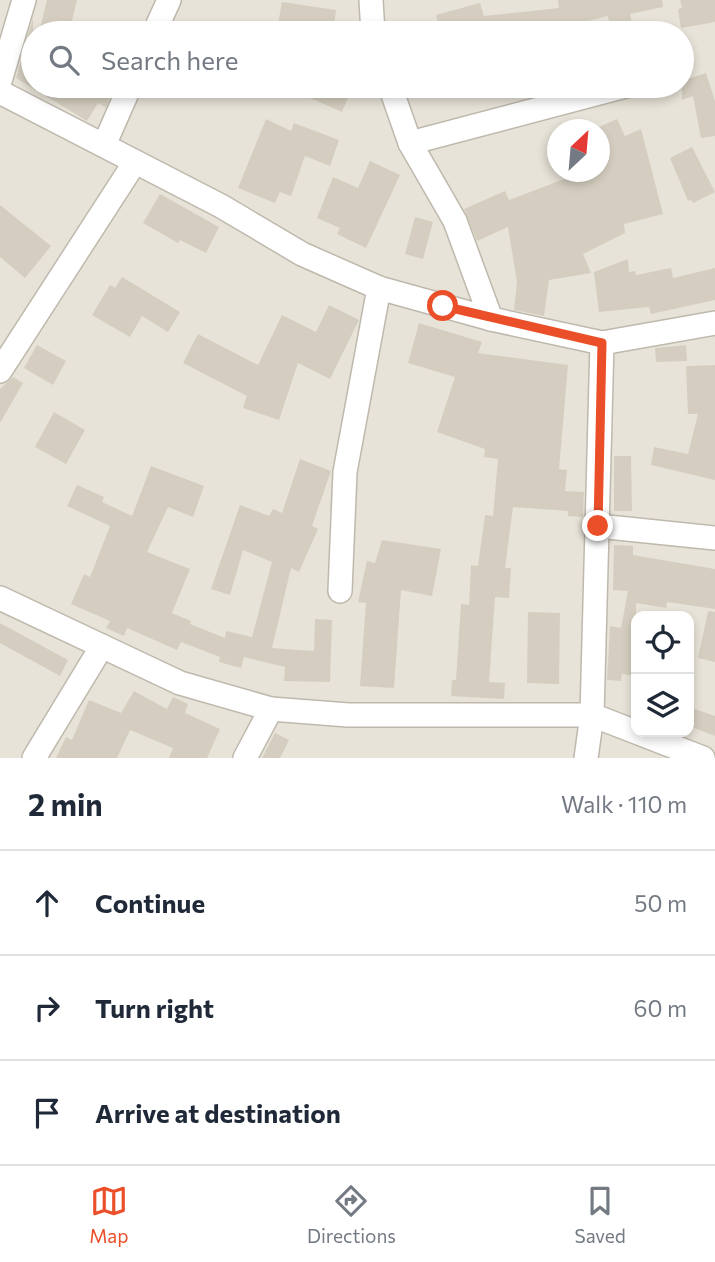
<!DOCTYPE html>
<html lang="en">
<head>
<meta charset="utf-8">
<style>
  :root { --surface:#fff; --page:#f2f2f3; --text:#1f2937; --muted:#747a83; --line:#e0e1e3; --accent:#eb4f29 }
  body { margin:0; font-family:Commissioner,sans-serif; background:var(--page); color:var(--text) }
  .controls { position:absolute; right:21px; bottom:21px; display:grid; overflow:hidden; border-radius:14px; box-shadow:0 4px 10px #0003 }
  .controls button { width:63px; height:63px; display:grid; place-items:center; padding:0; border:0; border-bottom:2px solid var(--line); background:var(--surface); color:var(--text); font:35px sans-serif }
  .compass { position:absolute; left:547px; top:119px; width:63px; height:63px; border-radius:50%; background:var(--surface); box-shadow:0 4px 10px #0003; rotate:26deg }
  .stop { position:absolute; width:21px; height:21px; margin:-16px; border:5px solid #eb4f29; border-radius:50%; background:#fff }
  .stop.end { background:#eb4f29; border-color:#fff; box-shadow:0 2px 7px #0008 }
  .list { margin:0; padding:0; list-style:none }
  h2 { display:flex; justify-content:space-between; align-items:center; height:91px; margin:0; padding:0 28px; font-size:30px }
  h2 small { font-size:23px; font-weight:400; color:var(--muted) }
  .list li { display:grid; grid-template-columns:46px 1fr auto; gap:21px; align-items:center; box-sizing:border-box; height:105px; padding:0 28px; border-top:2px solid var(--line) }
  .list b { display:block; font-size:26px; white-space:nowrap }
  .list em { font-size:23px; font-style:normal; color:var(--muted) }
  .icon { flex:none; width:38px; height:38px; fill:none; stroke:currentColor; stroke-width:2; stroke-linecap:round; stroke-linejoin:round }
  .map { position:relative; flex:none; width:715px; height:758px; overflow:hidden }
  .search { position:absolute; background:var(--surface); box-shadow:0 4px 10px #0003; left:21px; right:21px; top:21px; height:77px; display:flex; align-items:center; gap:18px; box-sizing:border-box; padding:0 24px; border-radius:38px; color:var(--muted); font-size:26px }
  .sheet { height:406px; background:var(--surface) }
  nav { display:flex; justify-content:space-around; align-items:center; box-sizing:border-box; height:98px; border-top:2px solid var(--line); background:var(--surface); font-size:19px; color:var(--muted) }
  nav a { display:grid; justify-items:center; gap:4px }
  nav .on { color:var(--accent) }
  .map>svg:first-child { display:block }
  .residential { fill:#e7e3d8; fill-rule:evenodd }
  .building { fill:#d5cec0 }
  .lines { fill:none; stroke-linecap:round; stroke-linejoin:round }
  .minor-casing { stroke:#bfb9ad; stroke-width:26 }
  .minor { stroke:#fff; stroke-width:23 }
  .route { stroke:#eb4f29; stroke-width:9 }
</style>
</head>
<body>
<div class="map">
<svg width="715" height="758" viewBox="0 0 715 758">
  <rect width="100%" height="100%" fill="#f4f1ea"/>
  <!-- residential -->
  <path class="residential" d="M0,0H715V758H0ZM33,33H682V86H33ZM558,130H600V172H558ZM636,616H689V732H636Z"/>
  <!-- building -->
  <g class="building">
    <polygon points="47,0 77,0 69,33 39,33"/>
    <polygon points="558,0 662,0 663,7 630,14 634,33 611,33 608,16 542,33 506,33 505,26 476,33 441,33 436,15 480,3 484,16 559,8"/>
    <polygon points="680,0 715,0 715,22 681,28 678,9 682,8"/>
    <polygon points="282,2 336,10 333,33 284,33 286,25 278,24"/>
    <polygon points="33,18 33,86 115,86 106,107 98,103 87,121 16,78"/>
    <polygon points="706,73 715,101 715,136 701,138 693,96 682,100 682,81"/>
    <polygon points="283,86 353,86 342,112"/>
    <polygon points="266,119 291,131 294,123 339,140 330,166 305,156 291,196 280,192 275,203 238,188"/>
    <polygon points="617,119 625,136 641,129 663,214 624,224 625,233 583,254 591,273 549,280 544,316 514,310 517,282 508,227 477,241 464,209 505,191 509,200 567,178 565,172 599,172 599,127"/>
    <polygon points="692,147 715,192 693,203 691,200 688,201 670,158"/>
    <polygon points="370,161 400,175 366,248 337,234 340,228 317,218 333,177 358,188"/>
    <polygon points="160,194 219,227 206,253 180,240 178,243 143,223"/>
    <polygon points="0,205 51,246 25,278 0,257"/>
    <polygon points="415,217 433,222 423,259 405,254"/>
    <polygon points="628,259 629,272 635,271 636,275 671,268 673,278 715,268 715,300 651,314 649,307 599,312 594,272"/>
    <polygon points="122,277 180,312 168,332 142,316 130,337 92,315 110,285 115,288"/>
    <polygon points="329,305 359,320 330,379 298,363 279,420 243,408 247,396 183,363 198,334 258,365 282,315 316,332"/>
    <polygon points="419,323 482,342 478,353 568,365 559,469 567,470 565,491 584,492 583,517 568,516 568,511 513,507 505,568 511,568 509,598 495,597 489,682 505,683 504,699 451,696 452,680 456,680 461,604 469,605 471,565 478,566 485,515 493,516 498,459 484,457 485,449 437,432 455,377 408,363"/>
    <polygon points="37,345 66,361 53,385 24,368"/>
    <polygon points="686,345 687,361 656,362 655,348"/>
    <polygon points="715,365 715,480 651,465 654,447 688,454 698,414 688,414 686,366"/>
    <polygon points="13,377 23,383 0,423 0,389"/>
    <polygon points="54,412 85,430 66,464 35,447"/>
    <polygon points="614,456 631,456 632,511 614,511"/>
    <polygon points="300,459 331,471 312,526 318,529 299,572 291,568 272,648 314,651 315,619 332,620 330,682 284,681 285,667 244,657 241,668 219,662 220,657 181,642 177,650 127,628 124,636 106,628 110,621 71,604 84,574 90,577 110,526 67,506 77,485 104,497 102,502 132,516 151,466 204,486 193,517 168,507 147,552 190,569 172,613 191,621 190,624 225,638 226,631 252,637 272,562 243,550 230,595 211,589 240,505 269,516 273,509 282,513"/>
    <polygon points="382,540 441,549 432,596 401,590 394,688 360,686 366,603 358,602 367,561 375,563"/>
    <polygon points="614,545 633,546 633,555 715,569 715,609 667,602 666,608 636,603 636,676 622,674 621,681 607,680 610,626 621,628 628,591 613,590"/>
    <polygon points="708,611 715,612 715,662 698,658"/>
    <polygon points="528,612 560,613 559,684 527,683"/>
    <polygon points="0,623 68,660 60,676 0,643"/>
    <polygon points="134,691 167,709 173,697 188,704 185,713 220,729 207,758 169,758 173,748 130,730 117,758 56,758 66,737 72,740 89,700 121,713"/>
    <polygon points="689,707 715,716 715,736 689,726"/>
    <polygon points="275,733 289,740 280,758 262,758"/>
  </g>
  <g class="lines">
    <!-- minor casing -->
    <g class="minor-casing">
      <g id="minor">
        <polyline points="371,0 373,33"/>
        <polyline points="154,33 169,0"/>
        <polyline points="0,81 24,0"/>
        <polyline points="390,86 410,143 455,221 491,319"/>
        <polyline points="0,92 221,206 302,254 379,288 491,319 602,343 715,323"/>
        <polyline points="105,143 130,86"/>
        <polyline points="410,143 626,86"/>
        <polyline points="0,371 135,162"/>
        <polyline points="598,526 715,538"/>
        <polyline points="340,591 345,472 379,288"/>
        <polyline points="0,598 180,683 271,709 348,715 592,715 703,758"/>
        <polyline points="34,758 102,646"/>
        <polyline points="245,758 271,709"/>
        <polyline points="586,758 592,715 602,343"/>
      </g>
    </g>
    <!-- minor -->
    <use href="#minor" class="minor"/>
  </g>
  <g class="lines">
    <!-- route -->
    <polyline class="route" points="443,306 602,343 598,526"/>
  </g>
</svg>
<div class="controls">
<button><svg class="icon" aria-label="locate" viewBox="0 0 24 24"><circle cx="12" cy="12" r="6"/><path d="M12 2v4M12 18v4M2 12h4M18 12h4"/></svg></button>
<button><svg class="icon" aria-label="layers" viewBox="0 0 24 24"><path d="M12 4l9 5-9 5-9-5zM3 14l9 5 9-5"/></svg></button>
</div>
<svg class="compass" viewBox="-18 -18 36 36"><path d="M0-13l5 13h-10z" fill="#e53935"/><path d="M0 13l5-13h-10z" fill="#747a83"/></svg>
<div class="stop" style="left:443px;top:306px"></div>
<div class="stop end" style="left:598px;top:526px"></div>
<div class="search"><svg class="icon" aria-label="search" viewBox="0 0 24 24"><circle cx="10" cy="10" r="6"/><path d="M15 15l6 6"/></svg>Search here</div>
</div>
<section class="sheet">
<h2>2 min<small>Walk · 110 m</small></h2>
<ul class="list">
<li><svg class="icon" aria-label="ahead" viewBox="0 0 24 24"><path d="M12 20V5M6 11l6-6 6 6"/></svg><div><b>Continue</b></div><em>50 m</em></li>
<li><svg class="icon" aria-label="right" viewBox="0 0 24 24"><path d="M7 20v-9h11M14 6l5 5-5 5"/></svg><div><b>Turn right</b></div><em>60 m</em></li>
<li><svg class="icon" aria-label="arrive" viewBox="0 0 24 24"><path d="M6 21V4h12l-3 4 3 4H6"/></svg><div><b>Arrive at destination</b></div></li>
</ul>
</section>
<nav>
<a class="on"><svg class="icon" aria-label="map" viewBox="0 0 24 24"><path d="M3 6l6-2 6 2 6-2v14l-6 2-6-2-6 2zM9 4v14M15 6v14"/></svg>Map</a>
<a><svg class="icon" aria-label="directions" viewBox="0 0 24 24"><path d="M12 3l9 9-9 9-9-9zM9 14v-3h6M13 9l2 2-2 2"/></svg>Directions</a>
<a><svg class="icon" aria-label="saved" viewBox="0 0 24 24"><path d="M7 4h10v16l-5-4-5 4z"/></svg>Saved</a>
</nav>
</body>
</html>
